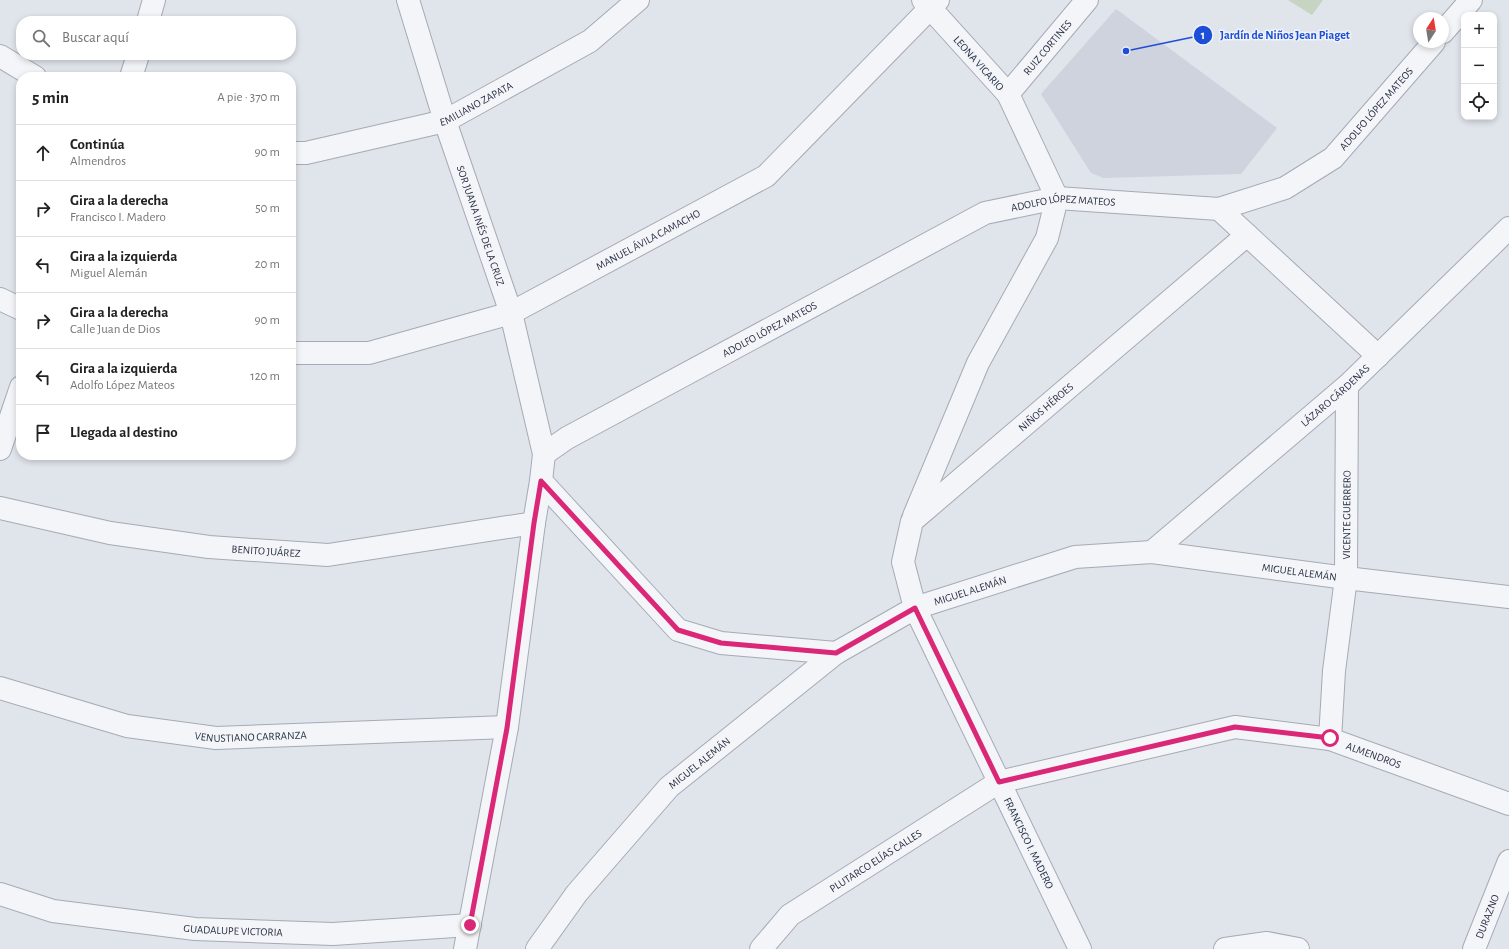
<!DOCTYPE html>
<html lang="es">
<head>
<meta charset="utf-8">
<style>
  :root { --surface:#fff; --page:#f6f6f6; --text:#222; --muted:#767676; --line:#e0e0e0 }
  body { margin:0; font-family:"Alegreya Sans",sans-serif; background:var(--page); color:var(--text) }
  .controls { position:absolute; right:12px; top:12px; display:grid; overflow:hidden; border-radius:8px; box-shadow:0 2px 6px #0003 }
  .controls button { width:36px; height:36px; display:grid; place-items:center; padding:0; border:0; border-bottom:1px solid var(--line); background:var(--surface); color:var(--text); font:20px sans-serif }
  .compass { position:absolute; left:1413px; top:12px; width:36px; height:36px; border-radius:50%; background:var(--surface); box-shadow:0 2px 6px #0003; rotate:12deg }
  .stop { position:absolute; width:12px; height:12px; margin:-9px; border:3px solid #db2777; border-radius:50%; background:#fff }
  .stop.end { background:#db2777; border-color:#fff; box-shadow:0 1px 4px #0008 }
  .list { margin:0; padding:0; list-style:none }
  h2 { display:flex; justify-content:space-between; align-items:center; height:52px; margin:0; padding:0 16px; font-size:17px }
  h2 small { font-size:13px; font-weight:400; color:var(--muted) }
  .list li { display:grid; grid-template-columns:26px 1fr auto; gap:12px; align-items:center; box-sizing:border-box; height:56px; padding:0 16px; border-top:1px solid var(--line) }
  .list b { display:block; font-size:15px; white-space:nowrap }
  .list p { margin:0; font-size:13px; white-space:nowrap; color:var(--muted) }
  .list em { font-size:13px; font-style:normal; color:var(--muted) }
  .icon { flex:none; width:22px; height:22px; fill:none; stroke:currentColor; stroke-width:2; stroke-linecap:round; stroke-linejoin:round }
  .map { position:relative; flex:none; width:1509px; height:949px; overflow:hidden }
  .search { position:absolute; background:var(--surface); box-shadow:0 2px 6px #0003; left:16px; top:16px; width:280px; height:44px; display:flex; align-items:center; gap:10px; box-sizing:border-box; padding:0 14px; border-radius:16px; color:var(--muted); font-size:15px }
  .panel { position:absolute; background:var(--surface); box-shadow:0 2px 6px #0003; left:16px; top:72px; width:280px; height:388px; border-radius:16px }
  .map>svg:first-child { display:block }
  .built { fill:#ced3dd }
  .garden { fill:#c5d5c1 }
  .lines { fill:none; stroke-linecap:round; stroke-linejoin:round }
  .minor-casing { stroke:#a5aab6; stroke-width:24 }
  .minor { stroke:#f4f5f8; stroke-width:22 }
  .route { stroke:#db2777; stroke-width:5 }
  .labels { text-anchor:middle; stroke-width:3; stroke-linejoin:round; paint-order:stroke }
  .street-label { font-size:11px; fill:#273044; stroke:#f0f3f8 }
  .leader { fill:none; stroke:#1d4ed8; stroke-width:1.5 }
  .callout-dot { fill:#1d4ed8; stroke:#f0f3f8; stroke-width:1.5 }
  .mark-label { font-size:12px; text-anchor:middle; font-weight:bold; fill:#fff }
  .callout-label { font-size:12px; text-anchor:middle; font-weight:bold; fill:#1d4ed8; stroke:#f0f3f8; stroke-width:3; stroke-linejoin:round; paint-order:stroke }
</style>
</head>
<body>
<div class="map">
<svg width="1509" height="949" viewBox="0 0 1509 949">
  <rect width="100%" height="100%" fill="#e0e4eb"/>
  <!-- built -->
  <polygon class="built" points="1116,9 1277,128 1241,174 1104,178 1091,173 1041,94"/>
  <!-- garden -->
  <polygon class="garden" points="1288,0 1323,0 1312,15"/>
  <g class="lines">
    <!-- minor casing -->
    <g class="minor-casing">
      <g id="minor">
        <path id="s1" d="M408,0L445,121L511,313L544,454L541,481L534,523L507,727L465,949"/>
        <polyline points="148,21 154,0"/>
        <polyline points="1443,32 1471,0"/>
        <polyline points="0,56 35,77"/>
        <polyline points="131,77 138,55"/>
        <path id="s2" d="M1008,94L1087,0"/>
        <path id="s3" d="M291,153H306L445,121L590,41L638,0"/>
        <polyline points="1219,209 1378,356"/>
        <polyline points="0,299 21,309"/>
        <path id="s4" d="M291,353H369L511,313L766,176L938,0"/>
        <polyline points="0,449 21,387"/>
        <path id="s5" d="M544,454L567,438L985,213L1057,198L1219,209L1285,188L1333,158L1434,42"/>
        <polyline points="541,481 678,630 721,643 836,653"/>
        <path id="s6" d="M0,508L110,533L209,547L328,555L534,523"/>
        <polyline points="914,516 978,363 1047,238 1057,198 1008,94 923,0"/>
        <path id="s7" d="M1152,552L1347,386L1509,228"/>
        <path id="s8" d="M0,688L127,726L216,738L507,727"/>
        <path id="s9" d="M1330,739L1334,671L1346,578L1347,386"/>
        <path id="s10" d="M0,894L53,911L195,929L333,934L470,925"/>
        <path id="s11" d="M537,949L577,893L669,787L836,653L915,608L1075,557L1152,552L1346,578L1509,597"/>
        <path id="s12" d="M761,949L790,915L999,782L1235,727L1330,739L1509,804"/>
        <path id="s13" d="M1080,949L915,608L903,562L912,521L1247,235"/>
        <polyline points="1225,949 1267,943 1298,949"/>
        <path id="s14" d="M1474,949L1509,861"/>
      </g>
    </g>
    <!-- minor -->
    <use href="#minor" class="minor"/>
  </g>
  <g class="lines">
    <!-- route -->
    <polyline class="route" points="470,925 507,728 534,523 541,481 678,630 721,643 836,653 915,608 999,782 1235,727 1330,738"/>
  </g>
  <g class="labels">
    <!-- street labels -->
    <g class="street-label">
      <text dy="4" stroke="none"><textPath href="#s2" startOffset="61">RUIZ CORTINES</textPath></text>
      <text transform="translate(979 63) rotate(48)" y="4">LEONA VICARIO</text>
      <text dy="4" stroke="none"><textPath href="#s3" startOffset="193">EMILIANO ZAPATA</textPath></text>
      <text dy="4" stroke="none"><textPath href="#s5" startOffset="930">ADOLFO LÓPEZ MATEOS</textPath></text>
      <text dy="4" stroke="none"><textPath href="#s5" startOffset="582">ADOLFO LÓPEZ MATEOS</textPath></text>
      <text dy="4" stroke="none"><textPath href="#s1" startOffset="237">SOR JUANA INÉS DE LA CRUZ</textPath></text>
      <text dy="4" stroke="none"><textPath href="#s4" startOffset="381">MANUEL ÁVILA CAMACHO</textPath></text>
      <text dy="4" stroke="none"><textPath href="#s5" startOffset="258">ADOLFO LÓPEZ MATEOS</textPath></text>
      <text dy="4" stroke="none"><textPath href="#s7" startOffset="241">LÁZARO CÁRDENAS</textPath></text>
      <text dy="4" stroke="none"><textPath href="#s13" startOffset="644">NIÑOS HÉROES</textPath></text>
      <text dy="4" stroke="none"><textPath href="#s9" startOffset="225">VICENTE GUERRERO</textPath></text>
      <text dy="4" stroke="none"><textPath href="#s6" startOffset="270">BENITO JUÁREZ</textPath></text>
      <text dy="4" stroke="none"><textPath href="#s11" startOffset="908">MIGUEL ALEMÁN</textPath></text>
      <text dy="4" stroke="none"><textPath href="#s11" startOffset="572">MIGUEL ALEMÁN</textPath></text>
      <text dy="4" stroke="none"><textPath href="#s8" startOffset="257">VENUSTIANO CARRANZA</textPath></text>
      <text dy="4" stroke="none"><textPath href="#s12" startOffset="677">ALMENDROS</textPath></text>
      <text dy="4" stroke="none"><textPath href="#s11" startOffset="248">MIGUEL ALEMÁN</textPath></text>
      <text transform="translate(1029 843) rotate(64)" y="4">FRANCISCO I. MADERO</text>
      <text dy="4" stroke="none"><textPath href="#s12" startOffset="146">PLUTARCO ELÍAS CALLES</textPath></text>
      <text dy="4" stroke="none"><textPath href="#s14" startOffset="35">DURAZNO</textPath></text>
      <text dy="4" stroke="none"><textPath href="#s10" startOffset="237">GUADALUPE VICTORIA</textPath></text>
    </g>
  </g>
  <!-- callouts -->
  <path class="leader" d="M1126 51L1203 35"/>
  <g class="callout-dot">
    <circle cx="1126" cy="51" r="4"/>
    <circle cx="1203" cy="35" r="10"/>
  </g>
  <g class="mark-label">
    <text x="1203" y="39">1</text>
  </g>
  <g class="callout-label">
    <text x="1285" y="39">Jardín de Niños Jean Piaget</text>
  </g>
</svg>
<div class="controls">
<button>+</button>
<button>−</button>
<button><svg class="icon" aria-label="locate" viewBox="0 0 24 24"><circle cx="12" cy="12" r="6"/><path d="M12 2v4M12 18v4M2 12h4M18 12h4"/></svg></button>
</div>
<svg class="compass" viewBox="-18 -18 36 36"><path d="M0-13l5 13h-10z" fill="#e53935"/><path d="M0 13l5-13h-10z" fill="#767676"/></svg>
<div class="stop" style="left:1330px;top:738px"></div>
<div class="stop end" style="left:470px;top:925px"></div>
<div class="search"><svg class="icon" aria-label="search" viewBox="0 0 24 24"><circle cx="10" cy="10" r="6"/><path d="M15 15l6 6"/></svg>Buscar aquí</div>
<section class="panel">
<h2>5 min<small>A pie · 370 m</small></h2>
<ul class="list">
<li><svg class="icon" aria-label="ahead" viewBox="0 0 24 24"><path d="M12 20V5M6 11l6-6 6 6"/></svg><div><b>Continúa</b><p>Almendros</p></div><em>90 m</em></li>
<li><svg class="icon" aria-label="right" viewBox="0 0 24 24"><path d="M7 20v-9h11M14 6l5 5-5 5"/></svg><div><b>Gira a la derecha</b><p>Francisco I. Madero</p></div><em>50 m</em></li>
<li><svg class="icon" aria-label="left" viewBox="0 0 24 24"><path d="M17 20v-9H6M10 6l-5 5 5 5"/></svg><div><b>Gira a la izquierda</b><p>Miguel Alemán</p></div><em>20 m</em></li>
<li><svg class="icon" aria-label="right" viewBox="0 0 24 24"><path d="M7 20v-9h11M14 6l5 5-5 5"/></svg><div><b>Gira a la derecha</b><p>Calle Juan de Dios</p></div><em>90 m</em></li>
<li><svg class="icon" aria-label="left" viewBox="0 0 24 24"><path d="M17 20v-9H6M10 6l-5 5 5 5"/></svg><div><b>Gira a la izquierda</b><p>Adolfo López Mateos</p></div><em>120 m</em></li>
<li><svg class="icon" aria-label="arrive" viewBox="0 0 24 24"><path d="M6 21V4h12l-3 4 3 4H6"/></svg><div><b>Llegada al destino</b></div></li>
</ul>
</section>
</div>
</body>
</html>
